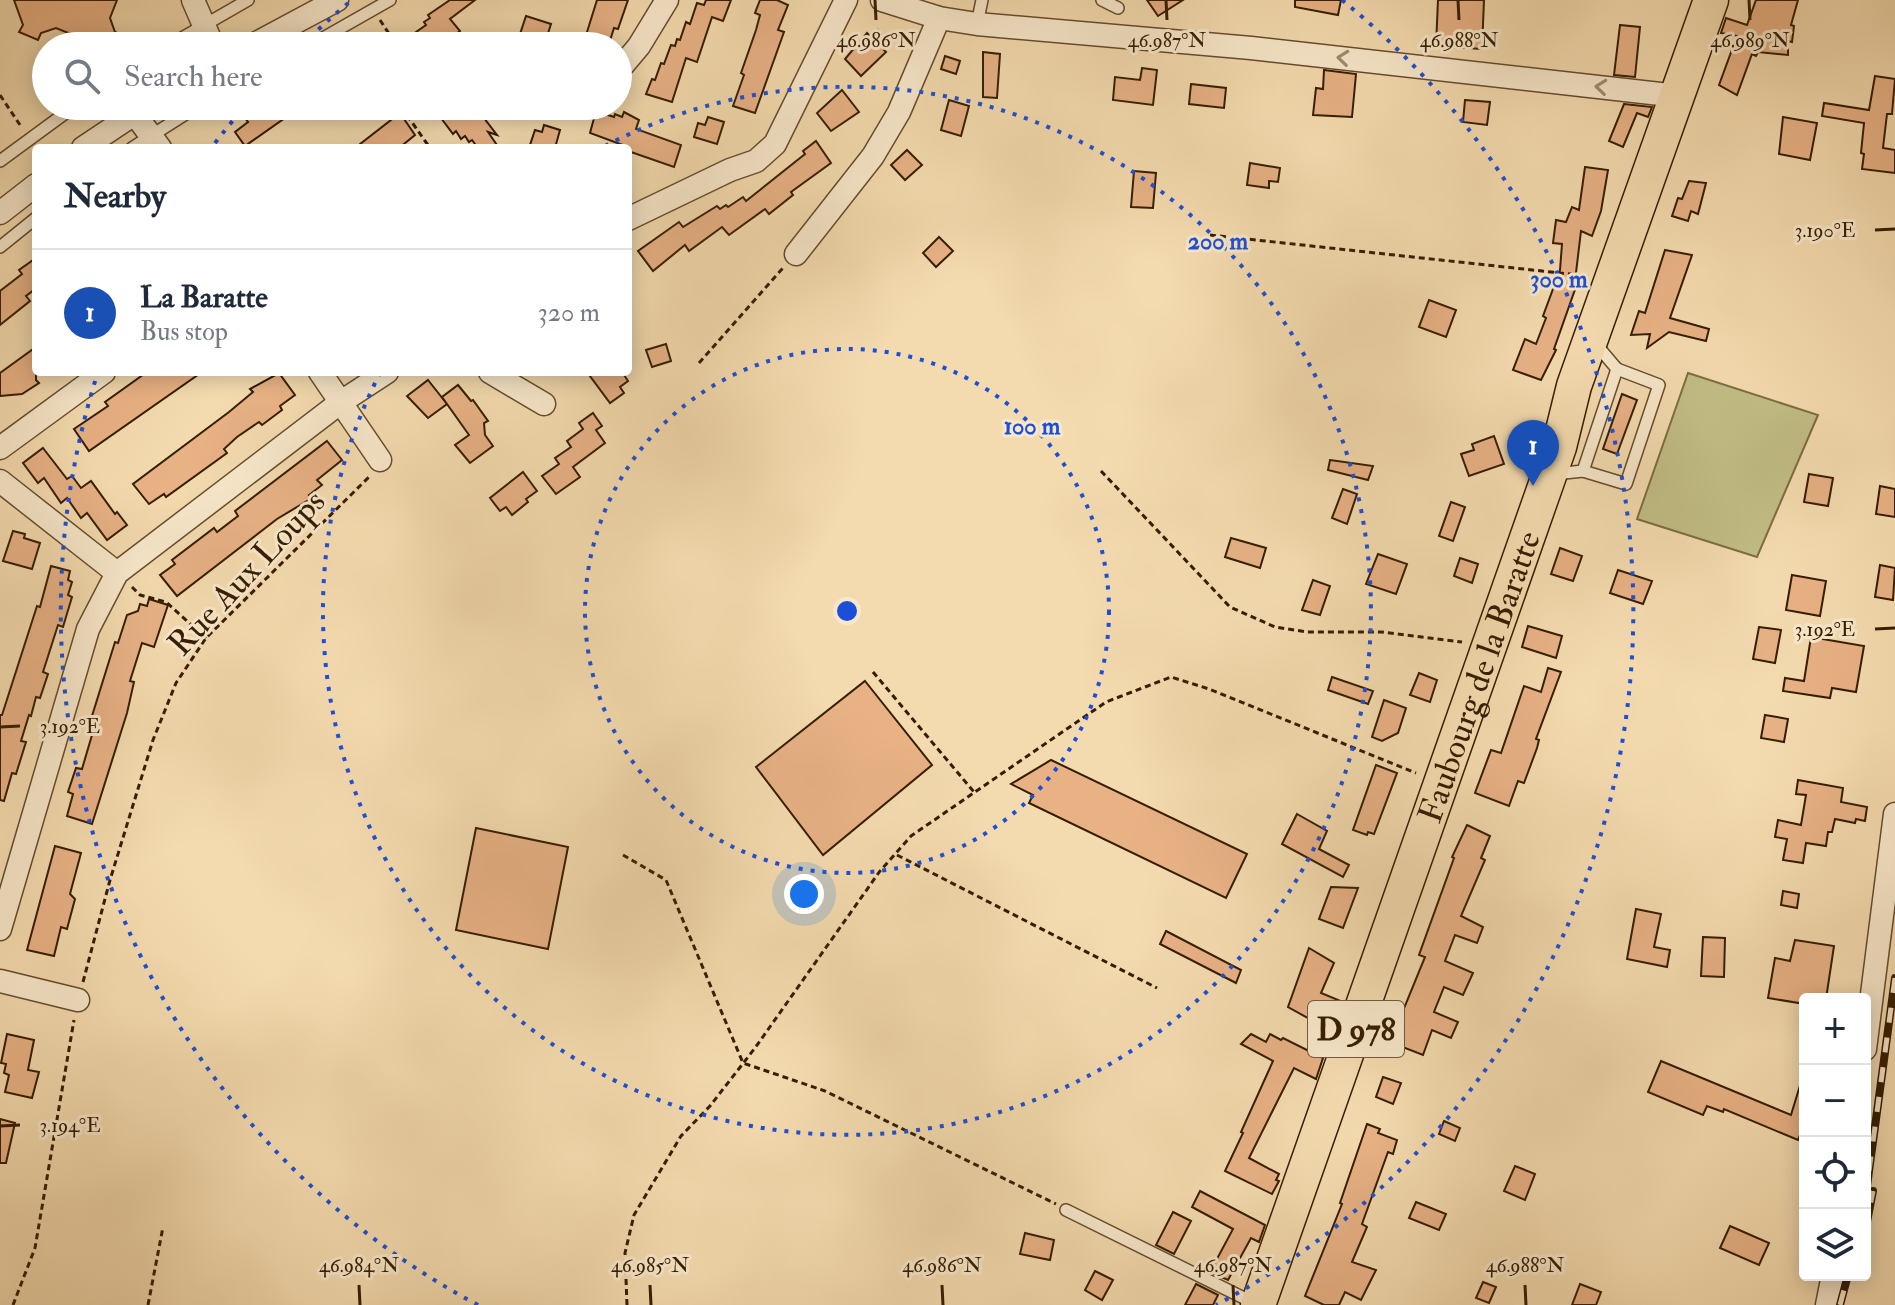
<!DOCTYPE html>
<html lang="en">
<head>
<meta charset="utf-8">
<style>
  :root { --surface:#fff; --page:#f2f2f3; --text:#1f2937; --muted:#747a83; --line:#e0e1e3; --accent:#d93025 }
  body { margin:0; font-family:"IM FELL Double Pica",serif; background:var(--page); color:var(--text) }
  .controls { position:absolute; right:24px; bottom:24px; display:grid; overflow:hidden; border-radius:8px; box-shadow:0 4px 20px #0003 }
  .controls button { width:72px; height:72px; display:grid; place-items:center; padding:0; border:0; border-bottom:2px solid var(--line); background:var(--surface); color:var(--text); font:40px sans-serif }
  .you { position:absolute; left:804px; top:894px; width:28px; height:28px; margin:-20px; border:6px solid #fff; border-radius:50%; background:#1a73e8; box-shadow:0 0 0 12px #1a73e833 }
  .badge { display:grid; place-items:center; width:52px; height:52px; border-radius:50%; background:var(--accent); color:#fff; font-size:26px; font-weight:700 }
  .pin { position:absolute; translate:-50% -66px; filter:drop-shadow(0 2px 4px #0008) }
  .pin::after { content:''; position:absolute; top:42px; width:28px; height:24px; background:inherit; clip-path:polygon(0 0,100% 0,50% 100%) }
  .list { margin:0; padding:0; list-style:none }
  h2 { display:flex; justify-content:space-between; align-items:center; height:104px; margin:0; padding:0 32px; font-size:34px }
  h2 small { font-size:26px; font-weight:400; color:var(--muted) }
  .list li { display:grid; grid-template-columns:52px 1fr auto; gap:24px; align-items:center; box-sizing:border-box; height:128px; padding:0 32px; border-top:2px solid var(--line) }
  .list b { display:block; font-size:30px; white-space:nowrap }
  .list p { margin:0; font-size:26px; white-space:nowrap; color:var(--muted) }
  .list em { font-size:26px; font-style:normal; color:var(--muted) }
  .icon { flex:none; width:44px; height:44px; fill:none; stroke:currentColor; stroke-width:2; stroke-linecap:round; stroke-linejoin:round }
  .map { position:relative; flex:none; width:1895px; height:1305px; overflow:hidden }
  .search { position:absolute; background:var(--surface); box-shadow:0 4px 20px #0003; left:32px; top:32px; width:600px; height:88px; display:flex; align-items:center; gap:20px; box-sizing:border-box; padding:0 28px; border-radius:44px; color:var(--muted); font-size:30px }
  .panel { position:absolute; background:var(--surface); box-shadow:0 4px 20px #0003; left:32px; top:144px; width:600px; height:232px; border-radius:8px }
  .map>svg:first-child { display:block }
  .green { fill:#c2be86; stroke:#7c6e43; stroke-width:2 }
  .building { fill:#e8b285; stroke:#351d00; stroke-width:2 }
  .lines { fill:none; stroke-linecap:round; stroke-linejoin:round }
  .service-casing { stroke:#654c2c; stroke-width:14 }
  .minor-casing { stroke:#654c2c; stroke-width:25 }
  .primary-casing { stroke:#351d00; stroke-width:37 }
  .path { stroke:#351d00; stroke-width:3; stroke-dasharray:6 4; stroke-linecap:butt }
  .service { stroke:#f8e8cb; stroke-width:11 }
  .minor { stroke:#f8e8cb; stroke-width:22 }
  .primary { stroke:#f4dbaf; stroke-width:34 }
  .rail-casing { stroke:#351d00; stroke-width:8 }
  .rail { stroke:#f8e8cb; stroke-width:5; stroke-dasharray:15; stroke-linecap:butt }
  .oneway { stroke:#a08d70 }
  .ticks { fill:none; stroke:#351d00; stroke-width:3 }
  .ring { fill:none; stroke:#1d4ed8; stroke-width:4; stroke-dasharray:4 8 }
  .labels { text-anchor:middle; stroke-width:6; stroke-linejoin:round; paint-order:stroke }
  .shield { fill:#f8e8cb; stroke:#705a3d; stroke-width:2 }
  .shield-label { font-size:32px; font-weight:bold; fill:#351d00 }
  .street-label { font-size:34px; fill:#351d00; stroke:#f8e8cb }
  .ticks-label { font-size:20px; text-anchor:middle; fill:#351d00; stroke:#f8e8cb; stroke-width:6; stroke-linejoin:round; paint-order:stroke }
  .centre { fill:#1d4ed8; stroke:#f8e8cb; stroke-width:4 }
  .ring-label { font-size:24px; text-anchor:middle; font-weight:bold; fill:#1d4ed8; stroke:#f8e8cb; stroke-width:6; stroke-linejoin:round; paint-order:stroke }
</style>
</head>
<body>
<div class="map">
<svg width="1895" height="1305" viewBox="0 0 1895 1305">
  <rect width="100%" height="100%" fill="#f4dbaf"/>
  <filter id="stains"><feTurbulence type="fractalNoise" baseFrequency=".0025" numOctaves="4"/><feColorMatrix values="0 0 0 0 .2 0 0 0 0 .09 0 0 0 0 .02 0 0 0 .5 -.17"/></filter>
  <radialGradient id="worn" r=".72"><stop offset=".6" stop-color="#630" stop-opacity="0"/><stop offset="1" stop-color="#630" stop-opacity=".3"/></radialGradient>
  <!-- green -->
  <polygon class="green" points="1688,373 1818,415 1757,557 1637,519"/>
  <!-- building -->
  <g class="building">
    <polygon points="14,0 117,0 110,18 115,32 121,35 116,46 75,46 71,34 56,28 41,33 38,40 19,32 23,25"/>
    <polygon points="450,0 475,0 450,19 460,31 439,46 396,46 426,25 424,22 430,18 428,15"/>
    <polygon points="597,0 628,0 618,29 614,28 609,44 602,42 601,46 596,46 587,32"/>
    <polygon points="706,0 731,0 723,21 712,17 697,62 686,58 672,102 646,94 652,79 655,80 661,63 664,64 671,45 675,46 677,39 680,40 686,22 690,24 697,3 704,5"/>
    <polygon points="760,0 777,0 788,5 778,30 784,32 755,113 733,106 744,75 741,73 756,30 760,15 755,13"/>
    <polygon points="1147,0 1183,0 1158,16"/>
    <polygon points="1295,0 1341,0 1338,15 1295,7"/>
    <polygon points="1438,0 1484,0 1482,49 1436,46"/>
    <polygon points="1756,0 1798,0 1791,25 1794,26 1792,42 1788,41 1788,55 1758,52 1756,56 1752,54 1737,95 1719,85 1737,36 1721,33 1726,18 1747,25"/>
    <polygon points="526,16 551,24 544,46 516,46"/>
    <polygon points="1620,25 1640,27 1635,77 1614,75"/>
    <polygon points="878,30 890,43 884,50 886,52 861,76 845,59 867,33 871,37"/>
    <polygon points="983,52 1000,54 997,98 983,97"/>
    <polygon points="945,56 960,61 956,74 941,69"/>
    <polygon points="1142,68 1157,70 1153,105 1113,100 1115,77 1140,80"/>
    <polygon points="1324,70 1356,74 1352,117 1313,115 1316,88 1323,89"/>
    <polygon points="1875,76 1895,79 1892,114 1887,114 1883,148 1895,150 1895,173 1862,169 1864,154 1861,153 1864,123 1822,116 1824,103 1869,110"/>
    <polygon points="1191,84 1226,88 1224,108 1189,104"/>
    <polygon points="842,90 859,112 831,131 817,113"/>
    <polygon points="949,100 969,106 961,136 941,130"/>
    <polygon points="1465,100 1490,102 1487,125 1463,122"/>
    <polygon points="1624,104 1652,107 1648,117 1637,113 1623,147 1609,141"/>
    <polygon points="249,106 302,106 245,146 235,132 248,122 240,111"/>
    <polygon points="432,106 461,106 472,119 480,113 497,135 488,132 499,148 478,148 472,140 469,142 465,136 461,139 456,131 453,134"/>
    <polygon points="596,111 614,117 615,114 622,117 624,112 639,120 636,129 681,145 674,167 628,151 628,147 590,133"/>
    <polygon points="400,113 415,135 399,148 355,148"/>
    <polygon points="708,117 724,122 717,144 694,137 698,123 705,125"/>
    <polygon points="1783,117 1817,123 1810,160 1779,154"/>
    <polygon points="544,125 560,130 555,148 530,145 535,130 542,132"/>
    <polygon points="816,141 831,163 791,192 793,195 769,214 765,209 729,235 722,227 689,251 685,245 653,271 638,251 679,222 683,227 717,206 720,209 726,205 728,207 743,197 746,201 805,154 803,151"/>
    <polygon points="907,150 922,165 905,180 891,165"/>
    <polygon points="1250,163 1280,168 1278,182 1269,181 1269,188 1247,185"/>
    <polygon points="1585,167 1608,170 1601,211 1592,236 1581,231 1575,281 1578,281 1554,349 1556,350 1541,380 1513,370 1525,339 1536,344 1546,318 1543,316 1560,270 1562,244 1553,243 1556,220 1566,222 1572,207 1579,210"/>
    <polygon points="1134,171 1156,173 1153,208 1131,207"/>
    <polygon points="1689,181 1706,183 1698,214 1691,211 1688,221 1672,216 1678,198 1682,199"/>
    <polygon points="939,237 953,251 936,267 923,253"/>
    <polygon points="1665,250 1692,255 1670,318 1709,329 1706,341 1669,332 1647,348 1650,334 1631,335 1639,311 1645,313"/>
    <polygon points="36,258 36,293 34,290 26,296 30,301 0,325 0,291 22,274 19,270"/>
    <polygon points="1429,300 1456,310 1446,337 1419,327"/>
    <polygon points="666,344 671,361 652,367 646,350"/>
    <polygon points="36,347 36,380 39,383 22,394 0,396 0,373"/>
    <polygon points="147,372 202,372 89,451 74,429 108,406 105,402"/>
    <polygon points="587,372 622,372 628,381 620,387 624,393 610,403"/>
    <polygon points="279,373 295,395 280,406 282,410 262,425 259,422 237,437 224,449 227,453 166,497 164,494 149,504 133,484 229,412 253,392 250,389"/>
    <polygon points="428,380 447,404 428,418 407,396"/>
    <polygon points="458,385 471,401 473,400 488,421 484,423 485,435 493,446 470,463 455,445 469,435 442,397"/>
    <polygon points="1622,394 1637,400 1617,454 1603,449"/>
    <polygon points="593,413 602,426 596,430 605,443 573,467 580,477 556,494 542,476 559,464 555,458 571,447 567,441 583,429 579,423"/>
    <polygon points="1494,436 1504,464 1469,476 1461,454 1474,450 1472,444"/>
    <polygon points="327,441 342,460 317,480 322,485 309,495 312,498 277,519 177,596 160,575 175,564 172,560 214,528 217,532 238,516 235,511"/>
    <polygon points="43,448 67,479 72,476 81,488 91,481 115,514 117,512 127,525 107,540 87,513 81,518 67,498 61,503 44,478 38,483 23,463"/>
    <polygon points="1330,460 1373,466 1368,480 1328,470"/>
    <polygon points="523,472 537,491 526,499 528,502 512,515 506,507 500,511 490,498"/>
    <polygon points="1809,474 1833,478 1828,506 1804,502"/>
    <polygon points="1880,486 1895,489 1895,517 1876,514"/>
    <polygon points="1343,489 1357,494 1347,524 1332,518"/>
    <polygon points="1451,502 1465,507 1453,541 1439,536"/>
    <polygon points="13,531 25,534 24,538 40,543 32,569 3,561"/>
    <polygon points="1231,538 1266,548 1260,568 1225,557"/>
    <polygon points="1560,548 1582,556 1573,581 1551,574"/>
    <polygon points="1378,554 1407,564 1396,594 1366,584"/>
    <polygon points="1460,558 1478,564 1472,583 1454,576"/>
    <polygon points="1880,565 1895,568 1893,600 1875,597"/>
    <polygon points="51,566 70,571 68,580 72,582 68,595 72,597 63,627 58,625 43,672 48,674 40,698 36,697 31,716 29,715 21,741 26,742 16,774 12,773 4,801 0,800 0,715 2,715 37,606 40,607"/>
    <polygon points="1618,570 1652,581 1643,604 1610,593"/>
    <polygon points="1792,575 1826,581 1820,616 1786,610"/>
    <polygon points="1313,580 1330,586 1320,615 1302,610"/>
    <polygon points="149,599 168,605 154,647 142,643 130,681 134,682 127,713 92,824 67,816 73,794 68,792 76,768 82,769 97,718 92,716 115,642 118,643 127,615 138,611 140,604 147,606"/>
    <polygon points="1528,626 1562,636 1556,658 1522,647"/>
    <polygon points="1759,627 1781,630 1775,663 1753,659"/>
    <polygon points="1811,637 1864,646 1856,692 1832,688 1830,698 1783,691 1785,678 1804,681"/>
    <polygon points="1548,668 1561,672 1536,739 1539,740 1537,748 1524,783 1518,781 1509,806 1475,793 1491,750 1501,753 1524,686 1541,692"/>
    <polygon points="1419,673 1437,680 1430,702 1410,695"/>
    <polygon points="1332,677 1373,691 1368,704 1328,690"/>
    <polygon points="865,681 932,765 823,855 756,767"/>
    <polygon points="1384,700 1406,708 1398,733 1382,741 1372,737"/>
    <polygon points="1765,715 1788,719 1784,742 1761,738"/>
    <polygon points="1051,760 1247,854 1226,898 1029,803 1033,795 1011,784"/>
    <polygon points="1376,765 1397,773 1374,834 1368,832 1367,835 1353,830"/>
    <polygon points="1798,780 1843,788 1841,802 1867,807 1865,821 1856,819 1855,823 1835,819 1832,832 1828,832 1826,846 1806,843 1803,863 1783,860 1787,839 1775,837 1778,820 1801,825 1806,795 1796,794"/>
    <polygon points="1297,814 1327,831 1319,849 1349,865 1343,877 1282,844"/>
    <polygon points="1467,825 1490,836 1481,858 1485,860 1461,916 1483,927 1477,943 1455,935 1445,961 1473,973 1463,995 1444,987 1434,1012 1458,1022 1451,1038 1432,1030 1423,1055 1387,1041 1394,1022 1398,1023 1425,957 1419,955 1454,858 1452,857"/>
    <polygon points="476,828 568,847 548,949 456,930"/>
    <polygon points="55,846 81,853 70,894 75,899 67,929 61,927 54,956 27,950"/>
    <polygon points="1331,887 1358,888 1343,928 1319,919"/>
    <polygon points="1783,891 1799,894 1797,908 1781,905"/>
    <polygon points="1636,909 1661,914 1654,947 1670,950 1667,967 1627,959"/>
    <polygon points="1166,931 1241,970 1236,983 1160,944"/>
    <polygon points="1703,937 1725,938 1724,977 1701,976"/>
    <polygon points="1795,940 1834,946 1826,999 1805,999 1805,1004 1768,998 1775,958 1790,961"/>
    <polygon points="1309,948 1334,963 1321,993 1343,1002 1333,1032 1288,1007"/>
    <polygon points="7,1034 34,1040 28,1070 39,1072 32,1098 5,1092 9,1075 4,1073 6,1064 1,1063"/>
    <polygon points="1251,1034 1266,1042 1270,1034 1281,1040 1283,1038 1323,1058 1316,1079 1294,1068 1249,1158 1279,1174 1276,1180 1279,1181 1272,1194 1225,1171 1243,1133 1241,1132 1273,1061 1241,1044"/>
    <polygon points="1661,1061 1791,1115 1802,1079 1805,1080 1805,1124 1798,1140 1724,1109 1723,1112 1707,1106 1703,1115 1648,1092"/>
    <polygon points="1383,1077 1401,1083 1393,1104 1376,1097"/>
    <polygon points="0,1119 15,1123 6,1163 0,1163"/>
    <polygon points="1444,1121 1460,1128 1455,1141 1439,1134"/>
    <polygon points="1367,1124 1380,1129 1378,1133 1397,1140 1393,1154 1388,1152 1362,1224 1367,1227 1352,1262 1376,1270 1361,1300 1345,1292 1339,1305 1324,1305 1305,1296 1342,1204 1340,1203"/>
    <polygon points="1515,1166 1535,1174 1525,1200 1504,1191"/>
    <polygon points="1200,1191 1265,1225 1259,1242 1251,1238 1228,1280 1210,1272 1233,1229 1192,1207"/>
    <polygon points="1416,1202 1446,1214 1439,1230 1409,1218"/>
    <polygon points="1173,1212 1191,1221 1174,1254 1156,1245"/>
    <polygon points="1730,1226 1769,1243 1759,1265 1720,1248"/>
    <polygon points="1025,1233 1054,1240 1050,1260 1020,1254"/>
    <polygon points="1095,1271 1113,1280 1102,1300 1085,1290"/>
    <polygon points="1483,1282 1496,1287 1489,1303 1476,1298"/>
    <polygon points="1196,1284 1218,1295 1213,1305 1185,1305"/>
    <polygon points="1580,1284 1601,1292 1596,1305 1572,1305"/>
  </g>
  <g class="lines">
    <!-- service casing -->
    <g class="service-casing">
      <g id="service">
        <polyline points="1102,0 1118,8"/>
        <polyline points="977,24 982,0"/>
        <polyline points="168,46 248,0"/>
        <polyline points="309,46 390,0"/>
        <polyline points="132,148 198,106"/>
        <polyline points="0,161 75,106"/>
        <polyline points="0,247 36,218"/>
        <polyline points="1583,471 1626,484 1659,385 1617,369"/>
        <polyline points="1555,474 1583,471 1617,369 1594,342"/>
        <polyline points="1066,1210 1256,1304"/>
      </g>
    </g>
    <!-- minor casing -->
    <g class="minor-casing">
      <g id="minor">
        <polyline points="193,0 213,46"/>
        <polyline points="882,0 939,18 977,24 1251,48 1678,96"/>
        <polyline points="251,46 337,0"/>
        <polyline points="618,71 639,46 667,0"/>
        <polyline points="134,113 160,148"/>
        <polyline points="83,148 146,106"/>
        <polyline points="0,213 36,185"/>
        <polyline points="628,219 730,170 756,161 775,144 846,0"/>
        <polyline points="796,254 873,156 899,112 939,18"/>
        <polyline points="320,372 380,460"/>
        <polyline points="490,372 544,404"/>
        <polyline points="0,448 104,372"/>
        <polyline points="0,481 117,573"/>
        <polyline points="0,929 88,629 117,573 341,402 387,372"/>
        <polyline points="0,981 78,1000"/>
        <polyline points="1865,1049 1895,814"/>
        <polyline points="1827,1305 1833,1275"/>
      </g>
    </g>
    <!-- primary casing -->
    <g class="primary-casing">
      <g id="primary">
        <path id="s1" d="M1258,1305L1559,447L1574,386L1711,0"/>
      </g>
    </g>
    <!-- path -->
    <g class="path">
      <polyline points="380,20 397,46"/>
      <polyline points="0,95 22,128"/>
      <polyline points="415,106 409,118 430,148"/>
      <polyline points="543,106 550,106"/>
      <polyline points="1210,235 1588,276"/>
      <polyline points="699,363 783,268"/>
      <polyline points="1101,471 1230,607 1275,627 1307,632 1381,632 1462,642"/>
      <polyline points="132,587 140,595 166,602 206,638"/>
      <polyline points="873,672 974,792"/>
      <polyline points="623,855 666,880 743,1063 825,1091 1056,1204"/>
      <polyline points="897,855 1157,988"/>
      <polyline points="83,982 110,880 153,740 176,683 206,638 369,477"/>
      <polyline points="13,1305 35,1248 74,1020"/>
      <polyline points="148,1305 163,1227"/>
      <polyline points="627,1305 625,1253 634,1215 681,1136 710,1106 755,1048 880,871 911,836 1106,702 1171,677 1209,689 1416,773"/>
    </g>
    <!-- service -->
    <use href="#service" class="service"/>
    <!-- minor -->
    <use href="#minor" class="minor"/>
    <!-- primary -->
    <use href="#primary" class="primary"/>
    <!-- rail casing -->
    <g class="rail-casing">
      <g id="rail">
        <polyline points="1865,1201 1895,978"/>
        <polyline points="1865,1232 1873,1191"/>
        <polyline points="1840,1305 1848,1275"/>
      </g>
    </g>
    <!-- rail -->
    <use href="#rail" class="rail"/>
  </g>
  <!-- one-way arrows -->
  <defs><path id="oneway-chevron" d="M-2-3.5L2.5 0L-2 3.5" fill="none" stroke-width="1.6" stroke-linecap="round" stroke-linejoin="round" transform="scale(2)"/></defs>
  <g class="oneway">
    <use href="#oneway-chevron" transform="translate(1343 58) rotate(-174)"/>
    <use href="#oneway-chevron" transform="translate(1601 87) rotate(-174)"/>
  </g>
  <!-- ticks -->
  <path class="ticks" d="M875,0L876,20M1166,0L1167,20M1458,0L1459,20M1749,0L1750,20M1875,230L1895,229M1875,629L1895,628M0,727L20,726M0,1126L20,1125M359,1285L360,1305M650,1285L651,1305M942,1285L943,1305M1233,1285L1234,1305M1525,1285L1526,1305"/>
  <!-- distance rings -->
  <g class="ring">
    <circle cx="847" cy="611" r="262"/>
    <path d="M605 146A524 524 0 1 1 380 373"/>
    <path d="M478 1305A786 786 0 0 1 97 375M215 143A786 786 0 0 1 241 111M301 46A786 786 0 0 1 352 0M1342 0A786 786 0 0 1 1216 1305"/>
  </g>
  <g class="labels">
    <!-- shield labels -->
    <rect class="shield" x="1308" y="1001" width="96" height="56" rx="6"/>
    <g class="shield-label">
      <text x="1356" y="1040">D 978</text>
    </g>
    <!-- street labels -->
    <g class="street-label">
      <text transform="translate(246 572) rotate(-47)" y="12">Rue Aux Loups</text>
      <text dy="12" stroke="none"><textPath href="#s1" startOffset="666">Faubourg de la Baratte</textPath></text>
    </g>
  </g>
  <g class="ticks-label">
    <text x="876" y="47">46.986°N</text>
    <text x="1167" y="47">46.987°N</text>
    <text x="1459" y="47">46.988°N</text>
    <text x="1750" y="47">46.989°N</text>
    <text x="1825" y="237">3.190°E</text>
    <text x="1825" y="636">3.192°E</text>
    <text x="70" y="733">3.192°E</text>
    <text x="70" y="1132">3.194°E</text>
    <text x="359" y="1272">46.984°N</text>
    <text x="650" y="1272">46.985°N</text>
    <text x="942" y="1272">46.986°N</text>
    <text x="1233" y="1272">46.987°N</text>
    <text x="1525" y="1272">46.988°N</text>
  </g>
  <circle cx="847" cy="611" r="12" class="centre"/>
  <g class="ring-label">
    <text x="1218" y="249">200 m</text>
    <text x="1559" y="287">300 m</text>
    <text x="1032" y="434">100 m</text>
  </g>
  <rect width="100%" height="100%" filter="url(#stains)"/>
  <rect width="100%" height="100%" fill="url(#worn)"/>
</svg>
<div class="controls">
<button>+</button>
<button>−</button>
<button><svg class="icon" aria-label="locate" viewBox="0 0 24 24"><circle cx="12" cy="12" r="6"/><path d="M12 2v4M12 18v4M2 12h4M18 12h4"/></svg></button>
<button><svg class="icon" aria-label="layers" viewBox="0 0 24 24"><path d="M12 4l9 5-9 5-9-5zM3 14l9 5 9-5"/></svg></button>
</div>
<div class="you"></div>
<div class="pin badge" style="left:1533px;top:486px;background:#1a4fb4">1</div>
<div class="search"><svg class="icon" aria-label="search" viewBox="0 0 24 24"><circle cx="10" cy="10" r="6"/><path d="M15 15l6 6"/></svg>Search here</div>
<section class="panel">
<h2>Nearby<small></small></h2>
<ul class="list">
<li><span class="badge" style="background:#1a4fb4">1</span><div><b>La Baratte</b><p>Bus stop</p></div><em>320 m</em></li>
</ul>
</section>
</div>
</body>
</html>
